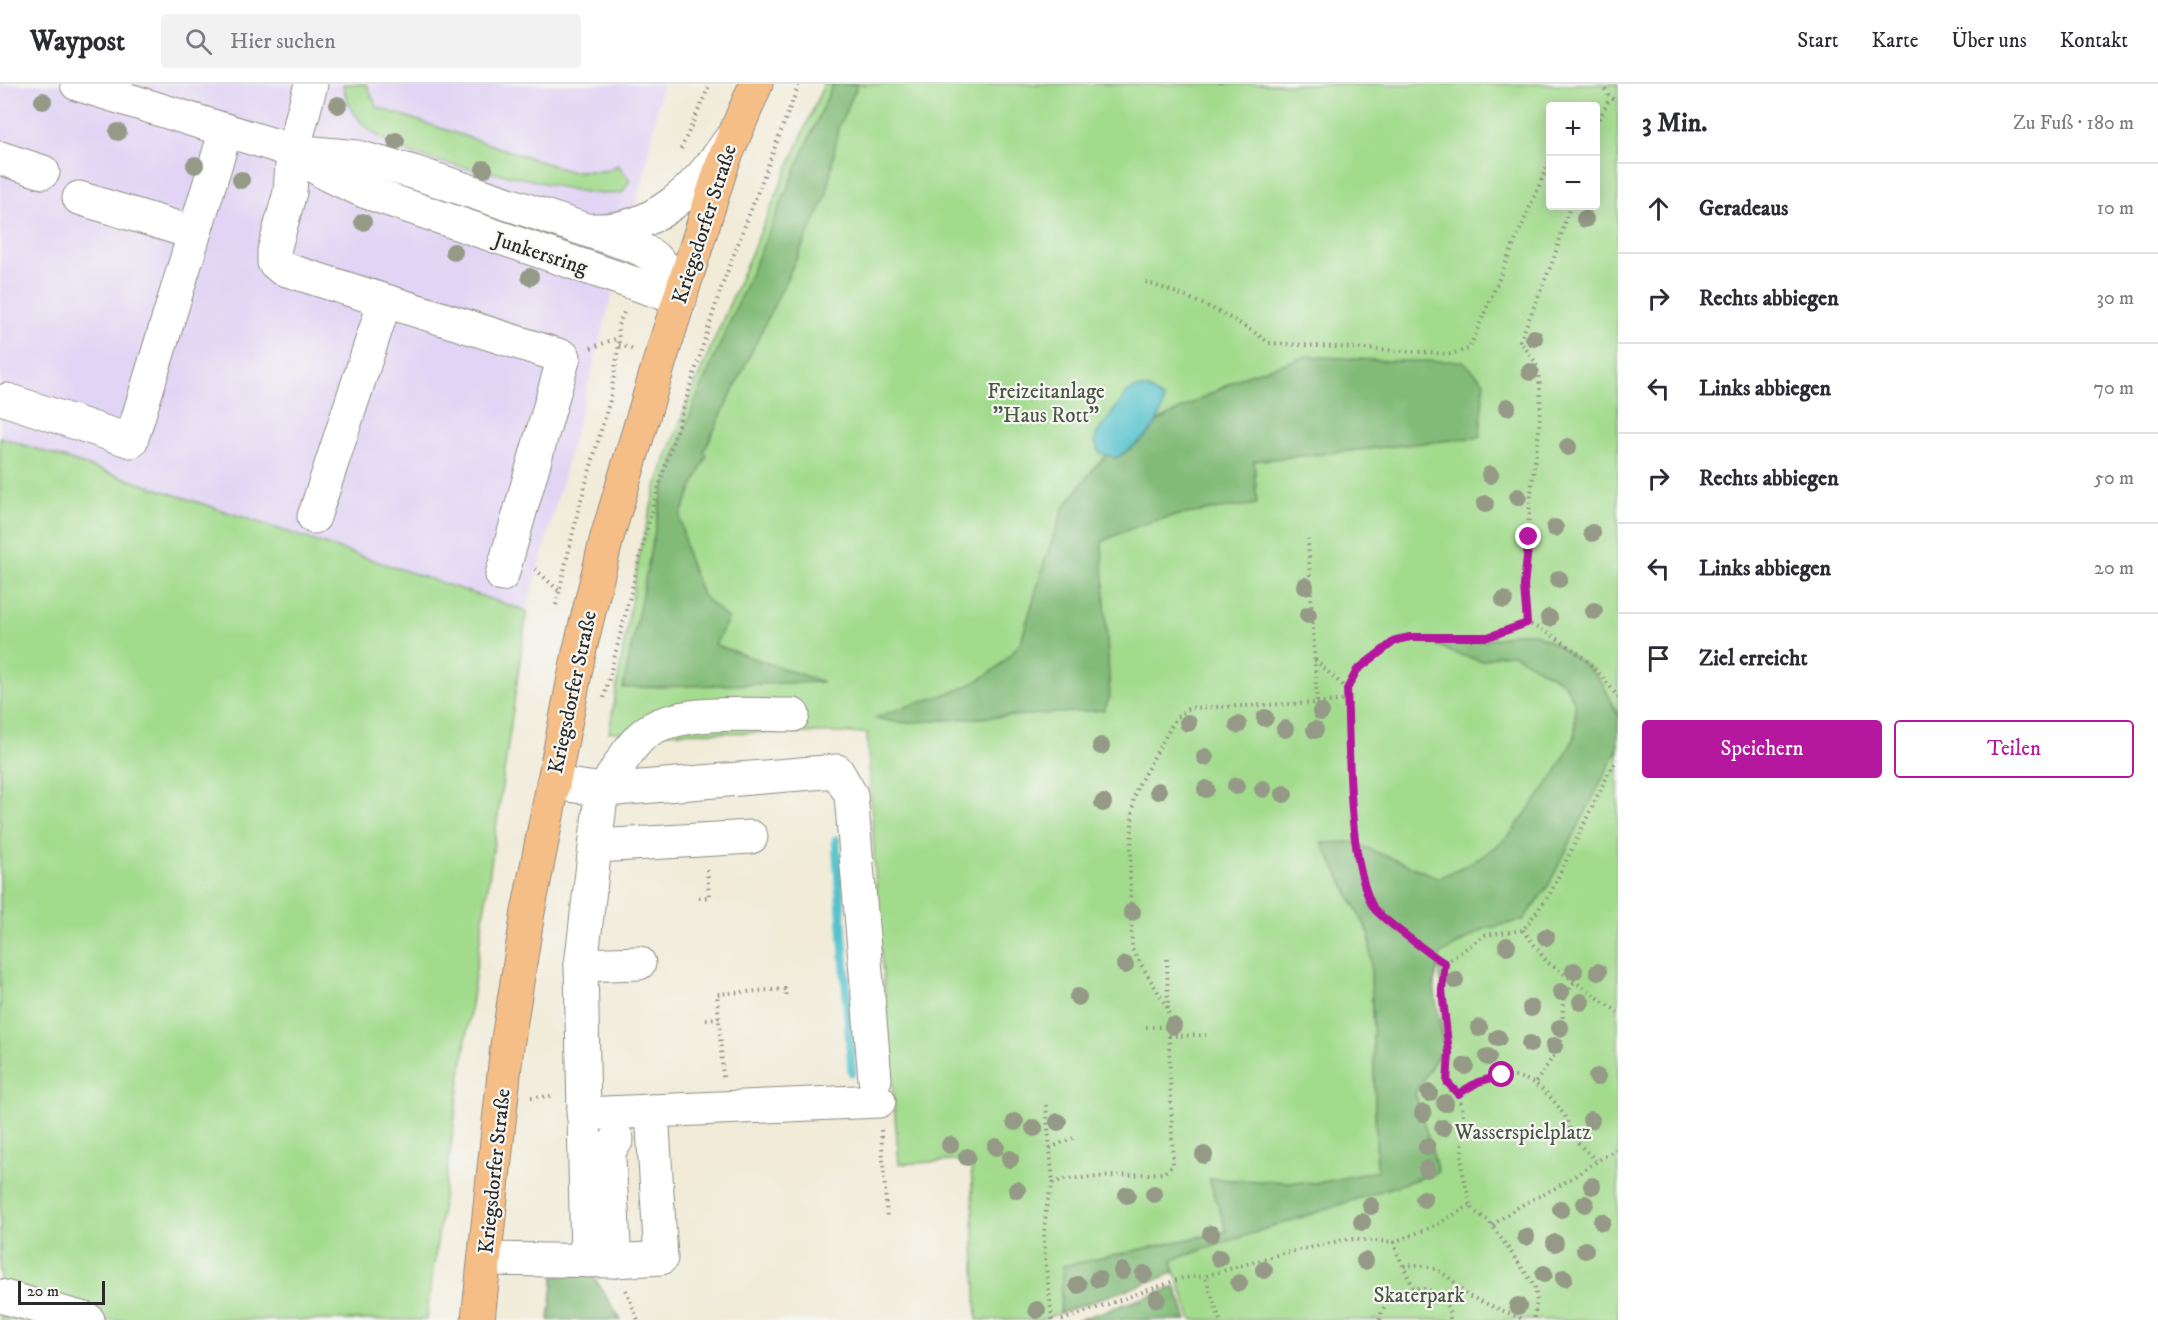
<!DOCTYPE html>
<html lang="de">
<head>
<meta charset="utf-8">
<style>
  :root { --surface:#fff; --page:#f2f2f3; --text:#2b2b33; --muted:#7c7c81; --line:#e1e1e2; --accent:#b5179e }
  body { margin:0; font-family:"IM FELL DW Pica",serif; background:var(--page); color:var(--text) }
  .controls { position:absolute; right:18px; top:18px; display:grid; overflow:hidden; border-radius:6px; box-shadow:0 3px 15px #0003 }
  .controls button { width:54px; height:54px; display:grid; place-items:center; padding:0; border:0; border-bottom:2px solid var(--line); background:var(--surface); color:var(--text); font:30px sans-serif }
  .scale { position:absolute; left:18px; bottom:15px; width:87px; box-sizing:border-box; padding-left:6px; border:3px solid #2b2b2b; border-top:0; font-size:16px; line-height:21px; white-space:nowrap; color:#2b2b2b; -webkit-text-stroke:4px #f6f6f2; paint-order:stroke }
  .stop { position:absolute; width:18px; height:18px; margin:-14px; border:4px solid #b5179e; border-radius:50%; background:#fff }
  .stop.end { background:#b5179e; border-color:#fff; box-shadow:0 2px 6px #0008 }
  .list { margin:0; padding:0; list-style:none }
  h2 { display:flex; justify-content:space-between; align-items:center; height:78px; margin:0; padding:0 24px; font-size:26px }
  h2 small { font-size:20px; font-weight:400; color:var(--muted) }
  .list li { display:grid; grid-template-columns:39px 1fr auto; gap:18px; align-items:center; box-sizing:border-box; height:90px; padding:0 24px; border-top:2px solid var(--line) }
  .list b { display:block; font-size:22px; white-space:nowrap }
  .list em { font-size:20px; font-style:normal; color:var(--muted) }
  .actions { display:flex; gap:12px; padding:18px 24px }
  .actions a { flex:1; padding:14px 0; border:2px solid var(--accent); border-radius:6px; text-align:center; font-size:21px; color:var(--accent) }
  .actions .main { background:var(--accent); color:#fff }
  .icon { flex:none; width:33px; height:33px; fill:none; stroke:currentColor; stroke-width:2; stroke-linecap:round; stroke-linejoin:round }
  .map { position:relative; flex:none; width:1618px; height:1236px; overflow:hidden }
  header { display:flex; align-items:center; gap:36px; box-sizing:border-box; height:84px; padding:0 30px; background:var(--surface); border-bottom:2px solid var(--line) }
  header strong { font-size:28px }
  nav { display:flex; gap:33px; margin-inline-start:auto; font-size:21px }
  .search { width:420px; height:54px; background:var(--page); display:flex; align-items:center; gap:15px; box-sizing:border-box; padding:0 21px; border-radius:6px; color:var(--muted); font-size:22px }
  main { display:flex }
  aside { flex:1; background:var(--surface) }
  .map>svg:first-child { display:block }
  .built { fill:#e1d4f4 }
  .green { fill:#a3db8d; stroke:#67835c; stroke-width:1.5; fill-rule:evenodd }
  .forest { fill:#82bb78; stroke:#567352; stroke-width:1.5 }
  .water { fill:#55c2cd; stroke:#40767c; stroke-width:1.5 }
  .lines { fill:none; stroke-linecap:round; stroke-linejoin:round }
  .stream { stroke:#55c2cd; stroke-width:9 }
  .minor-casing { stroke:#8e8b82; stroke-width:35 }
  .major-casing { stroke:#8e8b82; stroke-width:35 }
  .path { stroke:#8e8b82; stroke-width:4; stroke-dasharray:1.5 4.5; stroke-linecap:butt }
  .minor { stroke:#fff; stroke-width:33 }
  .major { stroke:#f6be87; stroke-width:33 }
  .tree { fill:#959a87 }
  .route { stroke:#b5179e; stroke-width:8 }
  .labels { text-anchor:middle; stroke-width:4.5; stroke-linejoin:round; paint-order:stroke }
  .street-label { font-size:21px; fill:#2b2b2b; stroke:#f6f6f2 }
  .park-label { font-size:21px; fill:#495744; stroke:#f6f6f2 }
</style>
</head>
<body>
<header>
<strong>Waypost</strong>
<div class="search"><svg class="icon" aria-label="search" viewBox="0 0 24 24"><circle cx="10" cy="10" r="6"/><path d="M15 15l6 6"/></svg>Hier suchen</div>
<nav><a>Start</a><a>Karte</a><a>Über uns</a><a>Kontakt</a></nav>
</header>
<main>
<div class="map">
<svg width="1618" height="1236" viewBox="0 0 1618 1236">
  <rect width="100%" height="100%" fill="#f6f6f2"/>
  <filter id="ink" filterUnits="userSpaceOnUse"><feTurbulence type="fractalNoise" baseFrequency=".0167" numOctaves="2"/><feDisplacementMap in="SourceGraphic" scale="12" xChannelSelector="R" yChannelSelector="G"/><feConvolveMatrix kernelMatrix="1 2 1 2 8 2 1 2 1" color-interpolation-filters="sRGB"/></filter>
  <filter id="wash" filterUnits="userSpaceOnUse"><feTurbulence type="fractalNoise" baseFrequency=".008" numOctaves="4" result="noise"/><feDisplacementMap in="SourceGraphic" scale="24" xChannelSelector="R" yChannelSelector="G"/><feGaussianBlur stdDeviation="1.35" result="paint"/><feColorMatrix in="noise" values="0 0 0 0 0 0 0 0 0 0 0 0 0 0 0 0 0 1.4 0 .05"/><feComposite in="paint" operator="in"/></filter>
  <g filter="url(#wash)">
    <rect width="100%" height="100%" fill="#f1ebd8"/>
    <!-- built -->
    <polygon class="built" points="0,0 662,0 643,96 527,527 0,353"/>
    <!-- green -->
    <g class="green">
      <path d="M343,0H366L377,23L569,87H606L618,81L630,96L622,109C584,113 554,100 518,93C461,82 354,73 343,0Z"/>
      <path d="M824,0H1618V1236H1192L1171,1176L1438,1088L1415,1009L1443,963L1440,883L1345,804L1370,851L1377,1087L1319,1099L1210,1095L1227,1147L1063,1182L1060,1229L1040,1236H977L971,1076L899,1080L877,820L867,649L609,648L640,466L657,400L690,312ZM1550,22H1596V122H1550Z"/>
      <polygon points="0,353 527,527 426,1236 0,1236"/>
    </g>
    <!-- forest -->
    <g class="forest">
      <polygon points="833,0 858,0 839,42 826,113 704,367 707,371 680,432 687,471 702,511 728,535 715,561 823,598 623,604 663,407 694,320"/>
      <path d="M1308,272L1389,277H1463L1484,298L1480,353L1254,377L1257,420C1201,428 1153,430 1102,458L1110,613L1104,626L899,639L875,634C914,616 962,612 995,585C1005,577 1013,567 1021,558L1045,476L1063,425L1093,385L1122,356L1244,292Z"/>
      <path d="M1515,549H1534L1555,560L1589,584L1604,602L1618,632V664L1548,802L1523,836L1484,845L1441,870L1434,900L1443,963L1415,1009L1438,1088L1172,1176L1174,1189L1060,1229L1063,1182L1227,1147L1209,1095L1319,1099L1377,1087L1370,851L1322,759L1352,758L1439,794L1480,774L1509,752L1555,690L1575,652V618L1563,598L1513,570L1499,571L1482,577L1456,570L1426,556C1458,557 1485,561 1515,549Z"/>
      <polygon points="592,1190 621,1236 549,1236 554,1192"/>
      <polygon points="1176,1203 1187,1236 1078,1236"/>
    </g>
    <!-- water -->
    <path class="water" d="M1136,304H1147L1164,315C1161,345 1140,359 1116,374L1100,369L1095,358L1097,349L1128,308Z"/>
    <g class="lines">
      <!-- stream -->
      <polyline class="stream" points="836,756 852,988"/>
    </g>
  </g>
  <g filter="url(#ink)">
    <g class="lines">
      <!-- minor casing -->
      <g class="minor-casing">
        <g id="minor">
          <path d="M77,0L293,67L357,73L413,88L634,162C660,173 672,188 680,215"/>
          <polyline points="311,0 293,67 290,108 274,167 274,178 281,184 564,273 502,491"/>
          <polyline points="297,70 328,91 366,108 680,215"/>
          <polyline points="0,74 43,88"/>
          <polyline points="79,114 194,149"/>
          <path d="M594,146C654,148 697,104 729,57"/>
          <polyline points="7,316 131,357 226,46"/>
          <polyline points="314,433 385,217"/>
          <polyline points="553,699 604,706 837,687 851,711 875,995"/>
          <path d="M604,706C616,687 627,665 644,650C675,624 754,631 793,631"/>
          <polyline points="596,762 751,753"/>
          <polyline points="581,881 639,879"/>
          <polyline points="583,1030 652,1027"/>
          <polyline points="485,1175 615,1177 661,1174 652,1027 879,1017"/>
          <polyline points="587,1177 581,881 600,721"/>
          <polyline points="615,1177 609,1075 609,1067 617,1055"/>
          <polyline points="0,1212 88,1236"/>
        </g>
      </g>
      <!-- major casing -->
      <g class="major-casing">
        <polyline id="major" points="478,1236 507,962 528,828 579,569 607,453 661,273 723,78 756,0"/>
      </g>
      <!-- path -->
      <g class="path">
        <polyline points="1602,0 1610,14 1618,17"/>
        <polyline points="1596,40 1610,14"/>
        <polyline points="681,65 710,0"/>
        <path d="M1146,198C1188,212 1234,232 1269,259L1450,270L1469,265L1550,76"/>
        <polyline points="619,261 633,265"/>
        <polyline points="591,264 618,254"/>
        <polyline points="535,485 559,507"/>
        <polyline points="556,521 579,423 610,316 619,261 618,241 624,228"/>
        <path d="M1527,539C1524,496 1527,452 1531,409C1535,368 1546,325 1537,284C1535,275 1526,265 1520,257L1554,174L1570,122"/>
        <polyline points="1315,576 1347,605"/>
        <polyline points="604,614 654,418 720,207 799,0"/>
        <path d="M1618,614C1596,580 1565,555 1527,539C1515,545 1502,551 1488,553C1476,554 1463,552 1451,552C1402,552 1371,560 1347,605C1350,663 1347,774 1373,824C1377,831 1435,874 1445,879L1485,851L1523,846L1550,810L1609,688L1618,676"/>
        <polyline points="1317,619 1348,616"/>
        <polyline points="699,814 709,813 707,786"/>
        <polyline points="1523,846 1547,878 1618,928"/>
        <polyline points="1167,875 1168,924"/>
        <polyline points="1445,879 1442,906 1448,969 1447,998 1458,1010 1463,1027 1462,1085 1470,1121 1475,1128 1488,1136 1535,1202 1537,1217 1534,1236"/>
        <polyline points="706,935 719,934"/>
        <polyline points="1146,943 1169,943"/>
        <polyline points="1169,952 1206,951"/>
        <polyline points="723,993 717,910 785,905 786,914"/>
        <polyline points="1536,998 1558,966 1562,955 1563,918 1574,898"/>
        <path d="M1458,1010C1503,983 1534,985 1564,1031C1569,1039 1570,1049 1576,1056C1581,1063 1589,1070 1596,1076"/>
        <polyline points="531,1013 553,1012"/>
        <polyline points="1046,1021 1053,1099"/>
        <polyline points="881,1046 887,1135"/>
        <polyline points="1050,1064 1073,1054"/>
        <path d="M1493,1142C1512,1123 1534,1116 1557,1103C1578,1091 1596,1076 1618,1065"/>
        <polyline points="1394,1158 1397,1169 1413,1203"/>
        <path d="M1404,1182C1426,1178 1444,1187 1459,1203"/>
        <polyline points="626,1206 638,1236"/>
        <polyline points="1442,1216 1459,1203 1466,1211 1525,1236"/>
        <path d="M1052,1236C1048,1187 1036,1147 1053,1099L1064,1095L1164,1089L1173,1081L1168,925L1132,865L1130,793L1133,718L1137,703L1176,634L1189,624L1317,619L1308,455"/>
        <polyline points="1062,1236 1183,1194 1205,1192"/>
        <polyline points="1220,1236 1205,1192 1281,1170 1348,1155 1394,1158 1435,1142 1470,1121"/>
        <path d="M1380,1236C1386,1192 1450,1195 1450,1236"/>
      </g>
      <!-- minor -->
      <use href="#minor" class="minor"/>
      <!-- major -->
      <use href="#major" class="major"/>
    </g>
    <!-- trees -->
    <g class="tree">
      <circle cx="43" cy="17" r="9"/>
      <circle cx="338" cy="21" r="9"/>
      <circle cx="118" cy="48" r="9"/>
      <circle cx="396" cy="57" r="9"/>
      <circle cx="195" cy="81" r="9"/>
      <circle cx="484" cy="85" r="9"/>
      <circle cx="241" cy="96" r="9"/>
      <circle cx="1585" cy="135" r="9"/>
      <circle cx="363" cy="138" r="9"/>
      <circle cx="454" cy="168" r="9"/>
      <circle cx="530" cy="193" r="9"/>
      <circle cx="1534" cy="254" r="9"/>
      <circle cx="1530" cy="288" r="9"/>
      <circle cx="1507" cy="323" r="9"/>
      <circle cx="1568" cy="363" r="9"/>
      <circle cx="1490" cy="391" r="9"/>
      <circle cx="1518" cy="413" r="9"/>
      <circle cx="1485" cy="420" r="9"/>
      <circle cx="1555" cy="444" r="9"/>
      <circle cx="1592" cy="449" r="9"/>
      <circle cx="1559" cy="495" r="9"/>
      <circle cx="1305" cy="502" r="9"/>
      <circle cx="1504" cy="516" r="9"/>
      <circle cx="1594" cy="527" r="9"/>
      <circle cx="1308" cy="531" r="9"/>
      <circle cx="1549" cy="534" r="9"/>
      <circle cx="1321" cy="628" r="9"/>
      <circle cx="1265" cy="634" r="9"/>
      <circle cx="1188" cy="639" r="9"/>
      <circle cx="1238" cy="641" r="9"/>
      <circle cx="1285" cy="645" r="9"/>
      <circle cx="1315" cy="646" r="9"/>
      <circle cx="1101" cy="662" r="9"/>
      <circle cx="1205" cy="673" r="9"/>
      <circle cx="1236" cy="702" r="9"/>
      <circle cx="1206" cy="705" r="9"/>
      <circle cx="1263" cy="705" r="9"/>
      <circle cx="1158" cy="707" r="9"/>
      <circle cx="1284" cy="710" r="9"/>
      <circle cx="1103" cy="719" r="9"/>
      <circle cx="1132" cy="828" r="9"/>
      <circle cx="1546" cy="853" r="9"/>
      <circle cx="1507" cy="862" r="9"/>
      <circle cx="1125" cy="881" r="9"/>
      <circle cx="1574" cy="887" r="9"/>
      <circle cx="1598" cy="888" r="9"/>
      <circle cx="1455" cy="896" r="9"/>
      <circle cx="1561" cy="908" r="9"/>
      <circle cx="1078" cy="913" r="9"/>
      <circle cx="1581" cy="918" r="9"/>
      <circle cx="1531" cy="924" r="9"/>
      <circle cx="1173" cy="942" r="9"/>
      <circle cx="1479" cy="944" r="9"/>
      <circle cx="1560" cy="944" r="9"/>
      <circle cx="1498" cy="954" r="9"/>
      <circle cx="1530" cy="960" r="9"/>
      <circle cx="1554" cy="962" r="9"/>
      <circle cx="1488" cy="973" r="9"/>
      <circle cx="1465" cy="982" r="9"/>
      <circle cx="1597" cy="993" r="9"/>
      <circle cx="1429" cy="1009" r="9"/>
      <circle cx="1445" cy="1019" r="9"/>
      <circle cx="1423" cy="1029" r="9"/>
      <circle cx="1591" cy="1036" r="9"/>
      <circle cx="1015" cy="1038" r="9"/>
      <circle cx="1058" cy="1038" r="9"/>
      <circle cx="1034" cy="1044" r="9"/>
      <circle cx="1443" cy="1044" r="9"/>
      <circle cx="950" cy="1061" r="9"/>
      <circle cx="996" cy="1063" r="9"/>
      <circle cx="1427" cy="1063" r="9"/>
      <circle cx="1204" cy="1071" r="9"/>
      <circle cx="967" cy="1073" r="9"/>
      <circle cx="1010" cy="1075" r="9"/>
      <circle cx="1427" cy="1085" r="9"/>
      <circle cx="1592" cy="1102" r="9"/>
      <circle cx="1017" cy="1106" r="9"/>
      <circle cx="1154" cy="1110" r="9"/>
      <circle cx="1127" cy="1111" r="9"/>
      <circle cx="1424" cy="1115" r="9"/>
      <circle cx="1585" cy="1120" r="9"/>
      <circle cx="1371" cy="1122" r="9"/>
      <circle cx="1561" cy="1125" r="9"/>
      <circle cx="1362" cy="1138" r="9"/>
      <circle cx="1602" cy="1138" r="9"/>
      <circle cx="1211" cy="1150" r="9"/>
      <circle cx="1526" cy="1153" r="9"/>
      <circle cx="1555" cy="1159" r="9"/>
      <circle cx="1585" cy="1166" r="9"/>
      <circle cx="1219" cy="1174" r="9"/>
      <circle cx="1365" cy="1177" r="9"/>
      <circle cx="1264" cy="1186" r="9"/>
      <circle cx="1122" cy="1187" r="9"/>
      <circle cx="1144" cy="1190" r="9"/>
      <circle cx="1544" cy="1190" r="9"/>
      <circle cx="1564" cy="1194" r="9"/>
      <circle cx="1098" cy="1195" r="9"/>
      <circle cx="1239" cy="1199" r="9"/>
      <circle cx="1078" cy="1201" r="9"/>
      <circle cx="1157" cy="1215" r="9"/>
      <circle cx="1518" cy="1222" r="9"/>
      <circle cx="1037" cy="1226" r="9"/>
    </g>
  </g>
  <g class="lines" filter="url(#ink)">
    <!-- route -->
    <path class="route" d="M1502,991L1478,998L1458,1010L1447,998L1449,969L1442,906L1445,879C1435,874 1377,831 1373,823C1347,774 1350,664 1347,605L1357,586L1396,556L1410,553H1488L1527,539L1524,502L1529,453"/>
  </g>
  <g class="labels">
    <!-- street labels -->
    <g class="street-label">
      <text transform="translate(704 140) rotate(-72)" y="7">Kriegsdorfer Straße</text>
      <text transform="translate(541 169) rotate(18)" y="7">Junkersring</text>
      <text transform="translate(572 608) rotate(-78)" y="7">Kriegsdorfer Straße</text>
      <text transform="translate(494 1087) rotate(-84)" y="7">Kriegsdorfer Straße</text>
    </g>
    <!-- park labels -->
    <g class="park-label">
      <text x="1046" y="314">Freizeitanlage<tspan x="1046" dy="24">"Haus Rott"</tspan></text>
      <text x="1523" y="1055">Wasserspielplatz</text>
      <text x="1419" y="1218">Skaterpark</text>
    </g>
  </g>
</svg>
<div class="controls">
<button>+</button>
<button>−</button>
</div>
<div class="scale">20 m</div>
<div class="stop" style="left:1502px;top:991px"></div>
<div class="stop end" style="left:1529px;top:453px"></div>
</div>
<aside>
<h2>3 Min.<small>Zu Fuß · 180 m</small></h2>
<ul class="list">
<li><svg class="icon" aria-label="ahead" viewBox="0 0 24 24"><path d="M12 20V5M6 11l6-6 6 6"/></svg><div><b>Geradeaus</b></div><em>10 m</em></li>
<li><svg class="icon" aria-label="right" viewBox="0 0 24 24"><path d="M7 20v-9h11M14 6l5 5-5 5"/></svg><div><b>Rechts abbiegen</b></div><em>30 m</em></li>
<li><svg class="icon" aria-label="left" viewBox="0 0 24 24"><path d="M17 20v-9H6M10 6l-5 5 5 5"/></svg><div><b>Links abbiegen</b></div><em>70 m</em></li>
<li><svg class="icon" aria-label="right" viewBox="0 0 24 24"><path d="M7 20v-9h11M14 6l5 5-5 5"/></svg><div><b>Rechts abbiegen</b></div><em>50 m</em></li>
<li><svg class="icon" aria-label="left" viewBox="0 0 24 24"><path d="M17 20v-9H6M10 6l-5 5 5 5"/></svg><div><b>Links abbiegen</b></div><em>20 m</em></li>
<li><svg class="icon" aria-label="arrive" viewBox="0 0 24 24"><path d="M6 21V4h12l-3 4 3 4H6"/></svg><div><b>Ziel erreicht</b></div></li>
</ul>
<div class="actions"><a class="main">Speichern</a><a>Teilen</a></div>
</aside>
</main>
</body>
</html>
